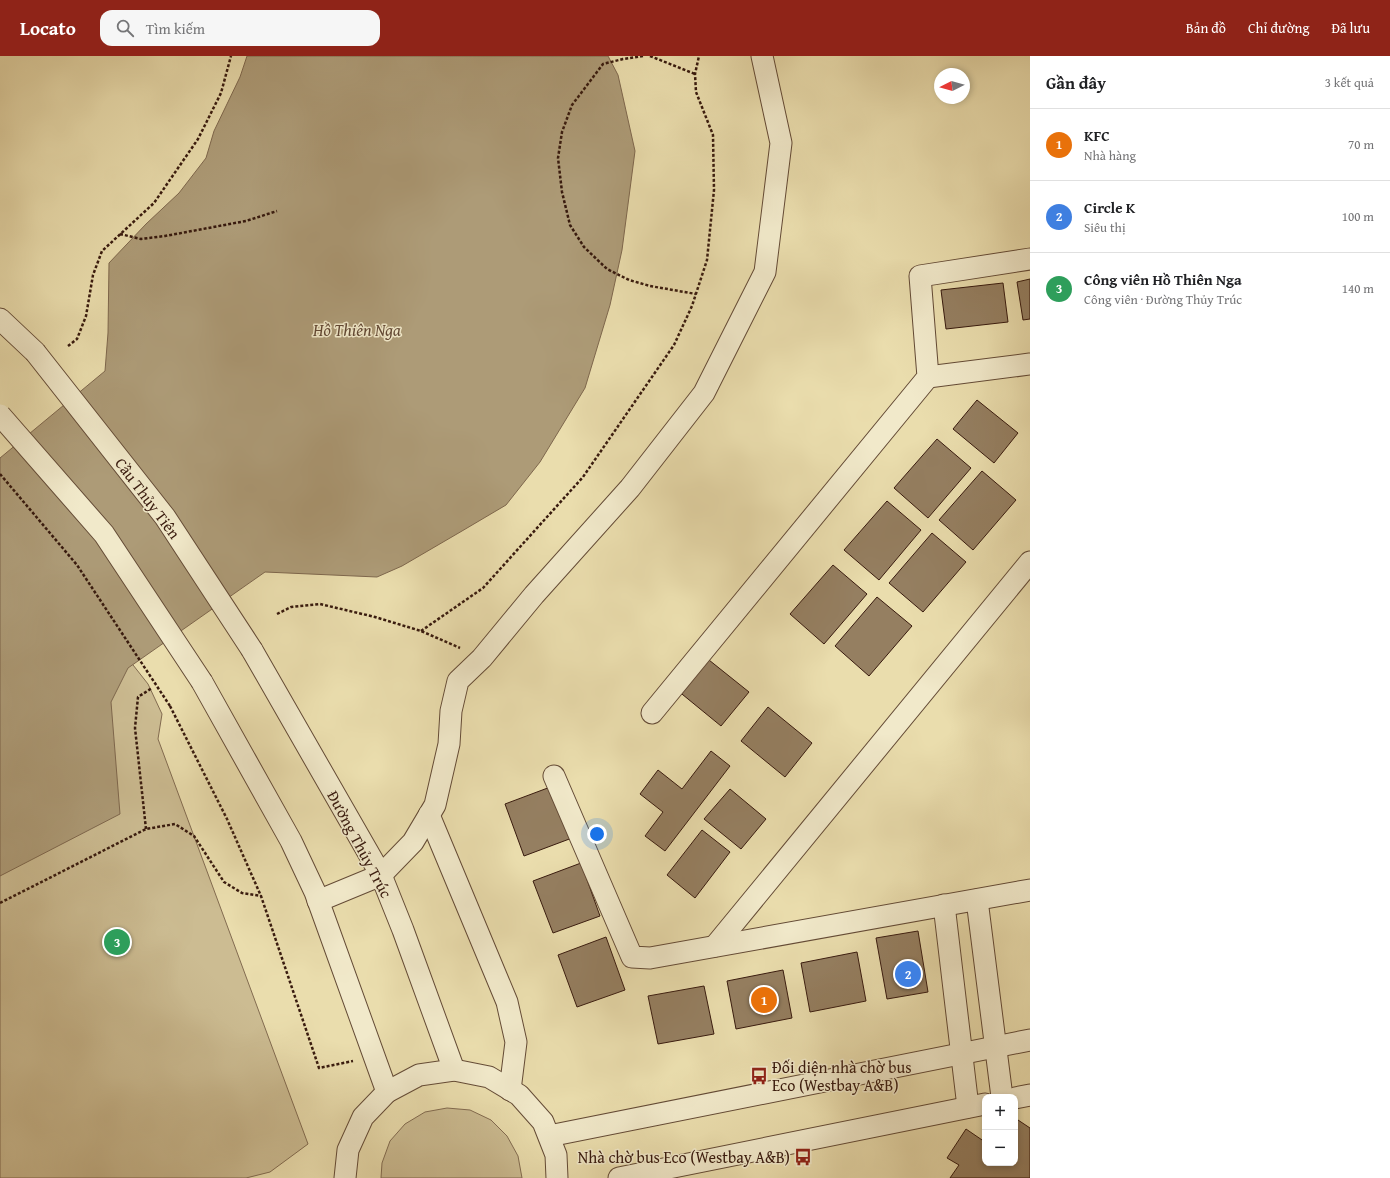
<!DOCTYPE html>
<html lang="vi">
<head>
<meta charset="utf-8">
<style>
  :root { --surface:#fff; --page:#f6f6f6; --text:#202124; --muted:#757577; --line:#e0e0e0; --accent:#8f2418 }
  body { margin:0; font-family:"Gentium Book Plus",serif; background:var(--page); color:var(--text) }
  .controls { position:absolute; right:12px; bottom:12px; display:grid; overflow:hidden; border-radius:8px; box-shadow:0 2px 6px #0003 }
  .controls button { width:36px; height:36px; display:grid; place-items:center; padding:0; border:0; border-bottom:1px solid var(--line); background:var(--surface); color:var(--text); font:20px sans-serif }
  .compass { position:absolute; left:934px; top:12px; width:36px; height:36px; border-radius:50%; background:var(--surface); box-shadow:0 2px 6px #0003; rotate:264deg }
  .you { position:absolute; left:597px; top:778px; width:14px; height:14px; margin:-10px; border:3px solid #fff; border-radius:50%; background:#1a73e8; box-shadow:0 0 0 6px #1a73e833 }
  .badge { display:grid; place-items:center; width:26px; height:26px; border-radius:50%; background:var(--accent); color:#fff; font-size:13px; font-weight:700 }
  .pin { position:absolute; translate:-50% -50%; border:2px solid #fff; box-shadow:0 1px 4px #0006 }
  .list { margin:0; padding:0; list-style:none }
  h2 { display:flex; justify-content:space-between; align-items:center; height:52px; margin:0; padding:0 16px; font-size:17px }
  h2 small { font-size:13px; font-weight:400; color:var(--muted) }
  .list li { display:grid; grid-template-columns:26px 1fr auto; gap:12px; align-items:center; box-sizing:border-box; height:72px; padding:0 16px; border-top:1px solid var(--line) }
  .list b { display:block; font-size:15px; white-space:nowrap }
  .list p { margin:0; font-size:13px; white-space:nowrap; color:var(--muted) }
  .list em { font-size:13px; font-style:normal; color:var(--muted) }
  .icon { flex:none; width:22px; height:22px; fill:none; stroke:currentColor; stroke-width:2; stroke-linecap:round; stroke-linejoin:round }
  .map { position:relative; flex:none; width:1030px; height:1122px; overflow:hidden }
  header { display:flex; align-items:center; gap:24px; box-sizing:border-box; height:56px; padding:0 20px; background:var(--accent); color:#fff }
  header strong { font-size:19px }
  nav { display:flex; gap:22px; margin-inline-start:auto; font-size:14px }
  .search { width:280px; height:36px; background:var(--page); display:flex; align-items:center; gap:10px; box-sizing:border-box; padding:0 14px; border-radius:12px; color:var(--muted); font-size:15px }
  main { display:flex }
  aside { flex:1; background:var(--surface) }
  .map>svg:first-child { display:block }
  .green { fill:#ccbc92; stroke:#826b50 }
  .water { fill:#ad9b77; stroke:#7e674d }
  .building { fill:#957f61; stroke:#381a0e }
  .lines { fill:none; stroke-linecap:round; stroke-linejoin:round }
  .minor-casing { stroke:#644b36; stroke-width:23 }
  .path { stroke:#381a0e; stroke-width:2.5; stroke-dasharray:3 2; stroke-linecap:butt }
  .minor { stroke:#f1e9ca; stroke-width:21 }
  .minor-bridge-casing { stroke:#644b36; stroke-width:23; stroke-linecap:butt }
  .path-bridge { stroke:#381a0e; stroke-width:2.5; stroke-dasharray:3 2; stroke-linecap:butt }
  .minor-bridge { stroke:#f1e9ca; stroke-width:21 }
  .labels { text-anchor:middle; stroke-width:3; stroke-linejoin:round; paint-order:stroke }
  .street-label { font-size:16px; fill:#381a0e; stroke:#f1e9ca }
  .poi-label { font-size:16px; fill:#381a0e; stroke:#f1e9ca; text-anchor:start }
  .water-label { font-size:17px; font-style:italic; fill:#614733; stroke:#f1e9ca }
</style>
</head>
<body>
<header>
<strong>Locato</strong>
<div class="search"><svg class="icon" aria-label="search" viewBox="0 0 24 24"><circle cx="10" cy="10" r="6"/><path d="M15 15l6 6"/></svg>Tìm kiếm</div>
<nav><a>Bản đồ</a><a>Chỉ đường</a><a>Đã lưu</a></nav>
</header>
<main>
<div class="map">
<svg width="1030" height="1122" viewBox="0 0 1030 1122">
  <rect width="100%" height="100%" fill="#eaddad"/>
  <filter id="stains"><feTurbulence type="fractalNoise" baseFrequency=".005" numOctaves="4"/><feColorMatrix values="0 0 0 0 .2 0 0 0 0 .09 0 0 0 0 .02 0 0 0 .5 -.17"/></filter>
  <radialGradient id="worn" r=".72"><stop offset=".6" stop-color="#630" stop-opacity="0"/><stop offset="1" stop-color="#630" stop-opacity=".3"/></radialGradient>
  <!-- green -->
  <g class="green">
    <polygon points="0,440 148,628 162,658 158,683 308,1088 270,1116 246,1122 0,1122"/>
    <polygon points="447,1052 470,1054 491,1064 507,1080 518,1100 522,1122 381,1122 382,1107 390,1085 405,1068 425,1056"/>
  </g>
  <!-- water -->
  <polygon class="water" points="247,0 608,0 618,19 635,95 622,194 610,249 585,332 540,406 506,449 462,475 402,510 377,521 265,516 128,612 111,646 120,758 0,820 0,402 105,315 108,277 109,207 146,168 179,137 206,102 214,75 240,21"/>
  <!-- building -->
  <g class="building">
    <polygon points="1030,223 1030,263 1023,264 1017,226"/>
    <polygon points="1003,227 1008,266 946,273 941,234"/>
    <polygon points="977,344 1018,377 994,407 953,373"/>
    <polygon points="937,383 971,412 928,462 894,432"/>
    <polygon points="982,415 1016,444 973,494 939,464"/>
    <polygon points="887,445 921,474 879,524 844,494"/>
    <polygon points="932,477 966,506 923,556 889,527"/>
    <polygon points="833,509 867,538 824,588 790,558"/>
    <polygon points="877,541 912,570 869,620 835,590"/>
    <polygon points="704,600 749,636 721,670 677,634"/>
    <polygon points="768,651 812,687 785,721 741,685"/>
    <polygon points="711,695 730,710 665,795 645,780 663,756 640,738 658,714 682,733"/>
    <polygon points="553,730 572,782 524,800 505,748"/>
    <polygon points="730,733 766,763 741,793 704,763"/>
    <polygon points="702,774 730,796 695,842 667,819"/>
    <polygon points="581,807 600,860 553,877 533,825"/>
    <polygon points="918,875 928,936 887,943 876,882"/>
    <polygon points="606,881 625,934 577,951 558,899"/>
    <polygon points="857,896 866,945 810,956 801,907"/>
    <polygon points="783,914 792,962 736,973 727,925"/>
    <polygon points="704,930 714,978 658,988 648,940"/>
    <polygon points="1015,1062 1030,1072 1030,1122 950,1122 959,1109 947,1102 966,1073 985,1086 985,1107 1015,1107"/>
  </g>
  <g class="lines">
    <!-- minor casing -->
    <g class="minor-casing">
      <g id="minor">
        <polyline points="0,263 35,296"/>
        <polyline points="928,321 1030,308"/>
        <polyline points="252,594 381,819 403,874 454,1014"/>
        <polyline points="202,626 291,785 315,836 387,1036"/>
        <polyline points="652,657 928,321 920,220 1030,203"/>
        <polyline points="554,720 632,901 650,902 1030,834"/>
        <polyline points="429,759 507,946 516,986 510,1034"/>
        <polyline points="977,844 1002,1041"/>
        <polyline points="318,845 381,819 413,786 435,749 449,688 451,655 458,625 482,602 534,539 630,432 704,337 765,216 781,87 762,0"/>
        <polyline points="944,849 968,1051"/>
        <polyline points="715,890 1030,506"/>
        <polyline points="1015,1042 1030,1039"/>
        <polyline points="549,1080 1030,984"/>
        <polyline points="345,1122 348,1094 363,1061 387,1036 419,1019 454,1014 489,1021 519,1039 543,1066 556,1099 557,1122"/>
        <polyline points="619,1122 985,1048"/>
      </g>
    </g>
    <!-- path -->
    <g class="path">
      <polyline points="643,0 623,3 603,8 572,49 562,76 558,102 562,136 570,169 584,191 607,213 629,224 650,230 696,238"/>
      <polyline points="650,0 695,18"/>
      <polyline points="120,178 141,183 165,180 246,165 277,155"/>
      <polyline points="68,290 77,283 86,260 93,219 102,195 154,147 198,83 221,37 231,0"/>
      <polyline points="277,558 291,551 320,548 375,561 421,575 460,592"/>
      <polyline points="421,575 483,532 583,421 674,289 692,250 707,204 714,134 713,79 696,36 695,18 699,0"/>
      <polyline points="170,650 227,763 261,840 319,1012 353,1005"/>
      <polyline points="146,773 135,672 138,641 152,632"/>
      <polyline points="0,847 146,773 175,768 194,780 224,826 242,837 261,840"/>
    </g>
    <!-- minor -->
    <use href="#minor" class="minor"/>
    <!-- minor-bridge casing -->
    <g class="minor-bridge-casing">
      <g id="minor-bridge">
        <polyline points="35,296 165,461 252,594"/>
        <polyline points="0,359 104,478 202,626"/>
      </g>
    </g>
    <!-- path-bridge -->
    <polyline class="path-bridge" points="0,418 77,509 170,650"/>
    <!-- minor-bridge -->
    <use href="#minor-bridge" class="minor-bridge"/>
  </g>
  <!-- icons -->
  <defs>
    <g id="bus-bare" transform="scale(1.38)"><path d="M-5-6H5V4H4V6H2V4H-2V6H-4V4H-5ZM-3.5-4V0h7V-4ZM-3.5 1.2v1.5H-2V1.2ZM2 1.2v1.5H3.5V1.2Z" fill="#8f2418" stroke="#f1e9ca" stroke-width="2.5" paint-order="stroke"/></g>
  </defs>
  <g fill-rule="evenodd">
    <use href="#bus-bare" x="759" y="1020"/>
    <use href="#bus-bare" x="803" y="1101"/>
  </g>
  <g class="labels">
    <!-- street labels -->
    <g class="street-label">
      <text transform="translate(148 442) rotate(53)" y="6">Cầu Thủy Tiên</text>
      <text transform="translate(360 788) rotate(62)" y="6">Đường Thủy Trúc</text>
    </g>
    <!-- poi labels -->
    <g class="poi-label">
      <text x="772" y="1017">Đối diện nhà chờ bus<tspan x="772" dy="18">Eco (Westbay A&amp;B)</tspan></text>
      <text x="790" y="1107" text-anchor="end">Nhà chờ bus Eco (Westbay A&amp;B)</text>
    </g>
    <!-- water labels -->
    <g class="water-label">
      <text x="357" y="280">Hồ Thiên Nga</text>
    </g>
  </g>
  <rect width="100%" height="100%" filter="url(#stains)"/>
  <rect width="100%" height="100%" fill="url(#worn)"/>
</svg>
<div class="controls">
<button>+</button>
<button>−</button>
</div>
<svg class="compass" viewBox="-18 -18 36 36"><path d="M0-13l5 13h-10z" fill="#e53935"/><path d="M0 13l5-13h-10z" fill="#757577"/></svg>
<div class="you"></div>
<div class="pin badge" style="left:764px;top:944px;background:#e8710a">1</div>
<div class="pin badge" style="left:908px;top:918px;background:#3f7fe0">2</div>
<div class="pin badge" style="left:117px;top:886px;background:#2e9e5b">3</div>
</div>
<aside>
<h2>Gần đây<small>3 kết quả</small></h2>
<ul class="list">
<li><span class="badge" style="background:#e8710a">1</span><div><b>KFC</b><p>Nhà hàng</p></div><em>70 m</em></li>
<li><span class="badge" style="background:#3f7fe0">2</span><div><b>Circle K</b><p>Siêu thị</p></div><em>100 m</em></li>
<li><span class="badge" style="background:#2e9e5b">3</span><div><b>Công viên Hồ Thiên Nga</b><p>Công viên · Đường Thủy Trúc</p></div><em>140 m</em></li>
</ul>
</aside>
</main>
</body>
</html>
